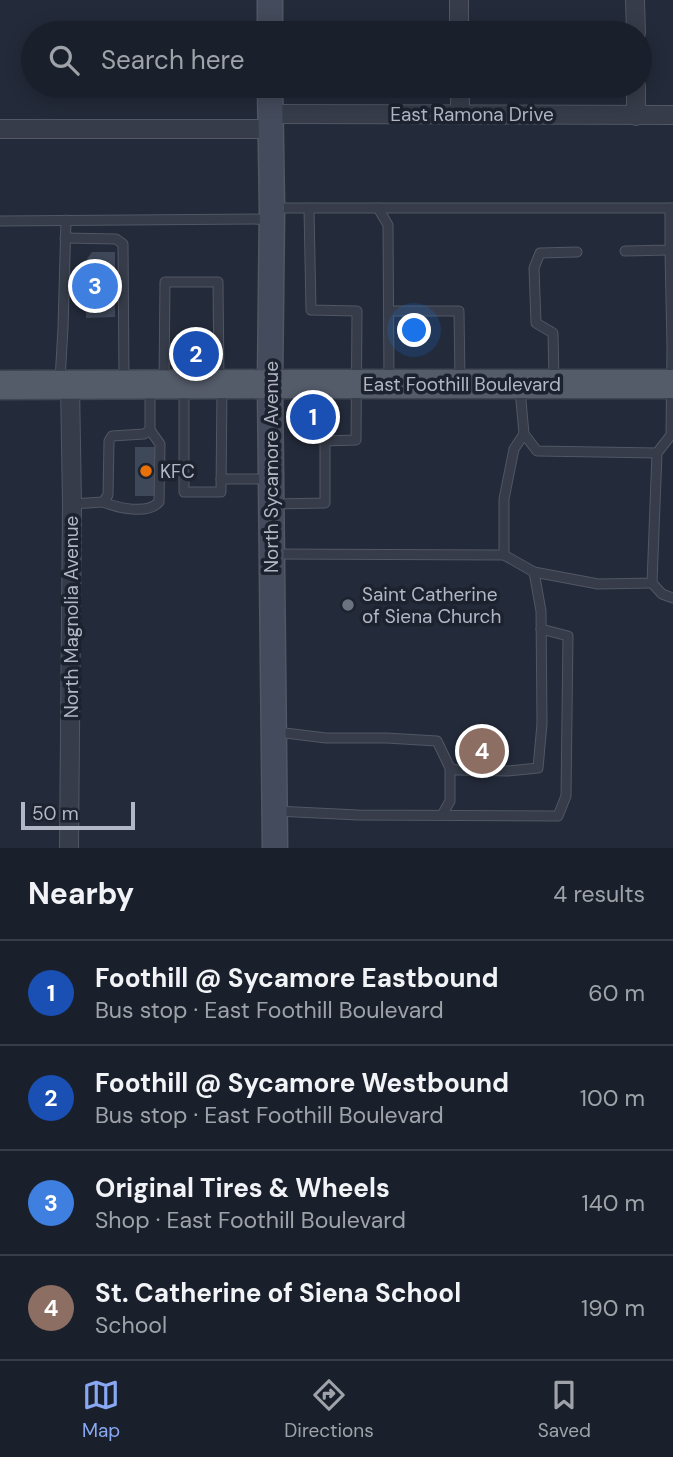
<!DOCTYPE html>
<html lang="en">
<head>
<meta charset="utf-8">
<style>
  :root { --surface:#1a202b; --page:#232833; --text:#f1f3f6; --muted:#9fa3a9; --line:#383e47; --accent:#89a8f3 }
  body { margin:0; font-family:"DM Sans",sans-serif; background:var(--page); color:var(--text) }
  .scale { position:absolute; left:21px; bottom:18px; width:114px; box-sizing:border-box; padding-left:7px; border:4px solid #b1b7c5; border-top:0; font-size:19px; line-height:24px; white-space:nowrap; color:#b1b7c5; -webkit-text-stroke:5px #1c222e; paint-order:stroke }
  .you { position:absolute; left:415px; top:331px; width:24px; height:24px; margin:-18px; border:5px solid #fff; border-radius:50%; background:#1a73e8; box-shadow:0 0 0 10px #1a73e833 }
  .badge { display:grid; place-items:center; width:46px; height:46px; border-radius:50%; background:var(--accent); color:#fff; font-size:23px; font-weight:700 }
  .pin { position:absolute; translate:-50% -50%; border:4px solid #fff; box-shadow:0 2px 7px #0006 }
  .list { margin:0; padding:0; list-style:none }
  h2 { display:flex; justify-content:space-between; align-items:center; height:91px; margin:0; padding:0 28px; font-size:30px }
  h2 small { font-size:23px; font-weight:400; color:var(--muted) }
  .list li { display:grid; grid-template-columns:46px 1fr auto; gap:21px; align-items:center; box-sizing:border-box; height:105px; padding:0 28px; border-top:2px solid var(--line) }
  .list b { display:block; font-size:26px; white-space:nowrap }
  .list p { margin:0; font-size:23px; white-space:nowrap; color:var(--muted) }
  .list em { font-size:23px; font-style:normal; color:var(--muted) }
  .icon { flex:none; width:38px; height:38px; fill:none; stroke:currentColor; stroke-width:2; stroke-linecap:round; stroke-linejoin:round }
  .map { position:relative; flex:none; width:673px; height:848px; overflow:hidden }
  .search { position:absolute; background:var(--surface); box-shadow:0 4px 18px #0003; left:21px; right:21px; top:21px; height:77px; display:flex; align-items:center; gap:18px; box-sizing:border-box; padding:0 24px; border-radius:38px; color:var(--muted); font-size:26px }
  .sheet { height:511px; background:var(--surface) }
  nav { display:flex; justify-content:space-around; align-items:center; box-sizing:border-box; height:98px; border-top:2px solid var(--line); background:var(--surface); font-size:19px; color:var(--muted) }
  nav a { display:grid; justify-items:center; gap:4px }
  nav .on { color:var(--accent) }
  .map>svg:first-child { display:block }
  .building { fill:#3f4859 }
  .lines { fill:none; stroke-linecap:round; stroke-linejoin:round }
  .lane-casing { stroke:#515764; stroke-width:11 }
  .street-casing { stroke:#515764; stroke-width:20 }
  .secondary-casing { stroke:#515764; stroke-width:27 }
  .primary-casing { stroke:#3f4552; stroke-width:31 }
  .lane { stroke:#363c49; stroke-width:9 }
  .street { stroke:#363c49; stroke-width:18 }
  .secondary { stroke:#444b5c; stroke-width:24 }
  .primary { stroke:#545b69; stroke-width:28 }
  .food-dot { fill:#e8710a; stroke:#1c222e; stroke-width:2.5 }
  .worship-dot { fill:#6b7280; stroke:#1c222e; stroke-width:2.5 }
  .labels { text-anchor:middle; stroke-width:7; stroke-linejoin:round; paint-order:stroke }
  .street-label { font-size:19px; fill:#b1b7c5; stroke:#1c222e }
  .poi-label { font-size:19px; fill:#b1b7c5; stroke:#1c222e; text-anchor:start }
</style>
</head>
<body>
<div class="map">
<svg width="673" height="848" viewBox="0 0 673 848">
  <rect width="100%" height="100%" fill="#232a39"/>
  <!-- building -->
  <g class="building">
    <polygon points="92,252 115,252 115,317 86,318 86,296 74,295 74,276 86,276 87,259"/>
    <polygon points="135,447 156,447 157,496 135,496"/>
  </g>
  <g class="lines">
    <!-- lane casing -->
    <g class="lane-casing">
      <g id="lane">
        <polyline points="274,208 673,208"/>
        <polyline points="378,208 388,225 389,382"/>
        <polyline points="0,221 271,219"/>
        <polyline points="65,238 116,239 123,244 124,379"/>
        <polyline points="625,251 670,250 670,208"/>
        <polyline points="389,311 459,311 460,379"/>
        <polyline points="554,379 553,333 536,323 534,268 540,253 577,252"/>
        <polyline points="60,380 63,328 66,220"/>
        <polyline points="164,380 165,282 218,282 219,382"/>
        <polyline points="520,389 524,434 537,451 657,453"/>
        <polyline points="184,390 184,492 221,492 222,386"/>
        <polyline points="221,479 269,479"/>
        <path d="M103,502C118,508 147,515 159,502L160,444L150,430"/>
        <polyline points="72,504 103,502 108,495 109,441 112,436 144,434 150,430 150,390"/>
        <polyline points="273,504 325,503 325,441 356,440 357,311 311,310 309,208"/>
        <polyline points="273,554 504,555 534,572 541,611 542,724 538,768 507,771 457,770 450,768"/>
        <polyline points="504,555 504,499 514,449 524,434"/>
        <polyline points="534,572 598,584 652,583 657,453 671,435 672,348 670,250 673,250"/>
        <polyline points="652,583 662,594 673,598"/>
        <polyline points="277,732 326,738 386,738 437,741 450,768 450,801 442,815"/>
        <polyline points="276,811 358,815 558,816 566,796 568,636 541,629"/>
      </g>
    </g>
    <!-- street casing -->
    <g class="street-casing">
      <g id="street">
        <polyline points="459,0 459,33"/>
        <polyline points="635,0 636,33"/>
        <polyline points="460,86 460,114"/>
        <polyline points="636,86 636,116"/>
        <polyline points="270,114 673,115"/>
        <polyline points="0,129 270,129"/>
        <polyline points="69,848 72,504 70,385"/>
      </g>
    </g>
    <!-- secondary casing -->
    <g class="secondary-casing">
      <g id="secondary">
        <polyline points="270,0 270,33"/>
        <polyline points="270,86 272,208 270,384 275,848"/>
      </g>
    </g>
    <!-- primary casing -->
    <g class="primary-casing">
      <polyline id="primary" points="0,385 291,384 673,384"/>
    </g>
    <!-- lane -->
    <use href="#lane" class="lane"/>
    <!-- street -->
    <use href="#street" class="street"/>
    <!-- secondary -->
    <use href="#secondary" class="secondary"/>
    <!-- primary -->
    <use href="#primary" class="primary"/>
  </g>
  <!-- markers -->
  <circle class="food-dot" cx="146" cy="471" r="7"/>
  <circle class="worship-dot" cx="348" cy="605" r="7"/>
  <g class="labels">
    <!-- street labels -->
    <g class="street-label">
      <text x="472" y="121">East Ramona Drive</text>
      <text x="462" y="391">East Foothill Boulevard</text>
      <text transform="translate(271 467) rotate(-90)" y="7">North Sycamore Avenue</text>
      <text transform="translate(71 617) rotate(-90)" y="7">North Magnolia Avenue</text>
    </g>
    <!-- poi labels -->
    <g class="poi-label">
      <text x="160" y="478">KFC</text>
      <text x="362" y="601">Saint Catherine<tspan x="362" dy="22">of Siena Church</tspan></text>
    </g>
  </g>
</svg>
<div class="scale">50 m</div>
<div class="you"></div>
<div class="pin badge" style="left:313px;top:417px;background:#1a4fb4">1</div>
<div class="pin badge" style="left:196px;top:354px;background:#1a4fb4">2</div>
<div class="pin badge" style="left:95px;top:286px;background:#3f7fe0">3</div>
<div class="pin badge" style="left:482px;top:751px;background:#8d6e63">4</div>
<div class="search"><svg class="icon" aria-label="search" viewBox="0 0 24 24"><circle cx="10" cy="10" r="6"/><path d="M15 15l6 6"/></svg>Search here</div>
</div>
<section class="sheet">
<h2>Nearby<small>4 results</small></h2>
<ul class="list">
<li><span class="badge" style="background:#1a4fb4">1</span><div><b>Foothill @ Sycamore Eastbound</b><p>Bus stop · East Foothill Boulevard</p></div><em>60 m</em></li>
<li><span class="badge" style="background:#1a4fb4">2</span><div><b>Foothill @ Sycamore Westbound</b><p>Bus stop · East Foothill Boulevard</p></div><em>100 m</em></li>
<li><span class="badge" style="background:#3f7fe0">3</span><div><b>Original Tires &amp; Wheels</b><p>Shop · East Foothill Boulevard</p></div><em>140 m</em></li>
<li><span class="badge" style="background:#8d6e63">4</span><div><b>St. Catherine of Siena School</b><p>School</p></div><em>190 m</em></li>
</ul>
</section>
<nav>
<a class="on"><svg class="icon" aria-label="map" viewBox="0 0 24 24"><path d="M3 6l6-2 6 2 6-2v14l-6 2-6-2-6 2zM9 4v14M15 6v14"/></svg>Map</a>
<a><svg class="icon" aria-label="directions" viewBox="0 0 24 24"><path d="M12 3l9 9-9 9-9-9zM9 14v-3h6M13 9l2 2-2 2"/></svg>Directions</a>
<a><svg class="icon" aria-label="saved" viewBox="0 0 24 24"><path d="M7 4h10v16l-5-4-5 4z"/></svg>Saved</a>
</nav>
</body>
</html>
